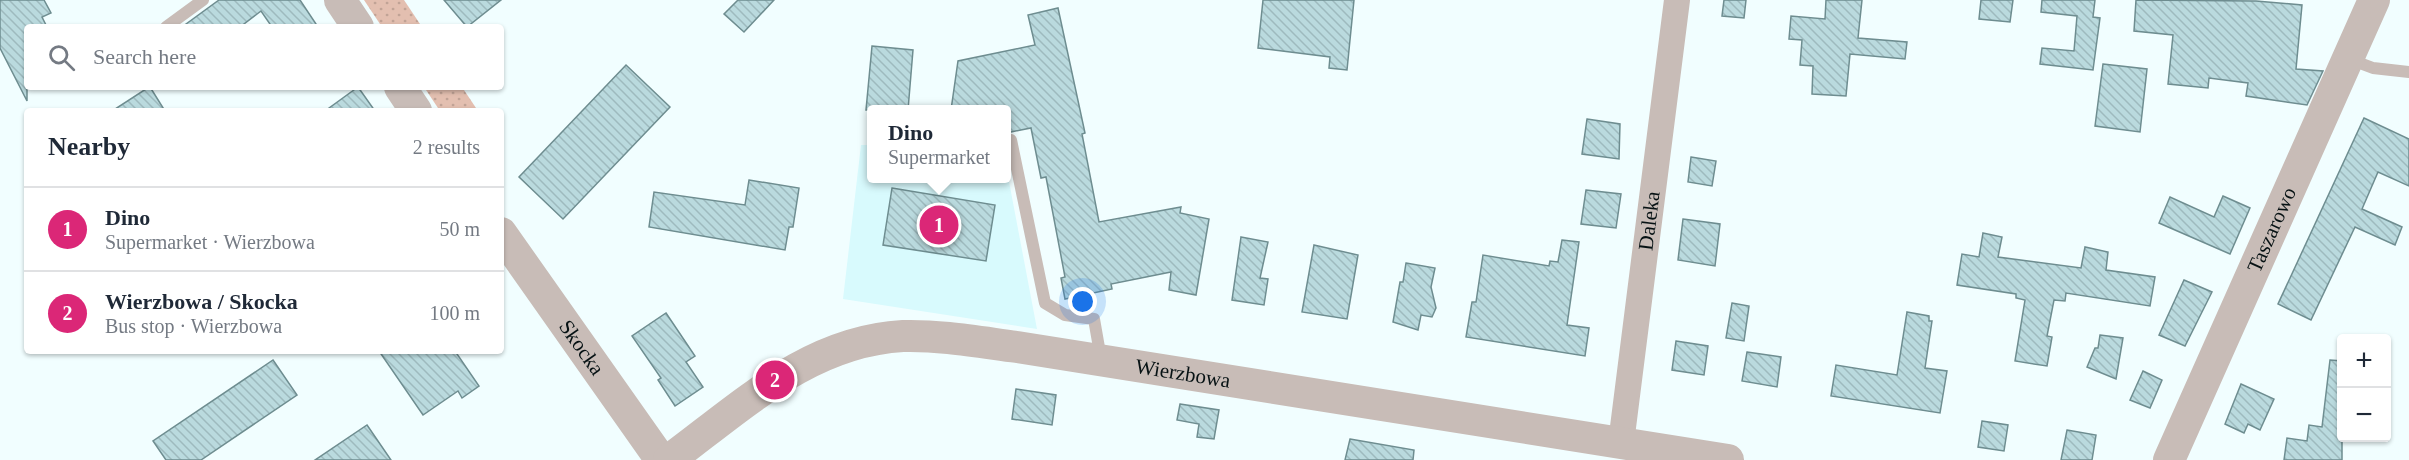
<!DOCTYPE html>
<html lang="en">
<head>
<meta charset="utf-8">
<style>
  :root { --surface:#fff; --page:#f2f2f3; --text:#1f2937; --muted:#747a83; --line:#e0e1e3; --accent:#db2777 }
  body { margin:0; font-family:"Times New Roman",serif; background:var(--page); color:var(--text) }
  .controls { position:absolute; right:18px; bottom:18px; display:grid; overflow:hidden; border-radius:6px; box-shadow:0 2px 4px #0004 }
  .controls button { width:54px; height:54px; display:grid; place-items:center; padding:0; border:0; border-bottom:2px solid var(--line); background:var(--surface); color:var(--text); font:30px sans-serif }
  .you { position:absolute; left:1083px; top:302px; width:21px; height:21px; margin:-15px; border:4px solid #fff; border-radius:50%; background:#1a73e8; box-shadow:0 0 0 9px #1a73e833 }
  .badge { display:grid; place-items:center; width:39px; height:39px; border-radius:50%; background:var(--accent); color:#fff; font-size:20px; font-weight:700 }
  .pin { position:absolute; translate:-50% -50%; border:3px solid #fff; box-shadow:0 2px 6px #0006 }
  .popup { position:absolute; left:867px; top:105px; width:144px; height:78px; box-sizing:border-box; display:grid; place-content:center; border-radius:6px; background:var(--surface); filter:drop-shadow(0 2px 4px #0005); font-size:20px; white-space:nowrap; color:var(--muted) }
  .popup b { font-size:22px; color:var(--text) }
  .popup::after { content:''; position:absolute; left:50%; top:100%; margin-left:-12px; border:12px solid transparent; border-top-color:var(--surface) }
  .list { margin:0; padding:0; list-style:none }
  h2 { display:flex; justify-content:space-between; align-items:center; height:78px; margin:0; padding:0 24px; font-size:26px }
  h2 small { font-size:20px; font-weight:400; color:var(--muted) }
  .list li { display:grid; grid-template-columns:39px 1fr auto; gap:18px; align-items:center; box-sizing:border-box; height:84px; padding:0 24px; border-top:2px solid var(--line) }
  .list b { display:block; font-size:22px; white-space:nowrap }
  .list p { margin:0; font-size:20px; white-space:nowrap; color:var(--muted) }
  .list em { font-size:20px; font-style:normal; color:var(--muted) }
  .icon { flex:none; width:33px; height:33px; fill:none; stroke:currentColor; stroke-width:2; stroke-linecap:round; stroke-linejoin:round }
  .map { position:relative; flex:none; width:2409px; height:460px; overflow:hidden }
  .search { position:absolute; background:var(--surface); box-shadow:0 2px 4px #0004; left:24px; top:24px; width:480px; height:66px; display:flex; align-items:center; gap:15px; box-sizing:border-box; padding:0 21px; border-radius:6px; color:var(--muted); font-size:22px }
  .panel { position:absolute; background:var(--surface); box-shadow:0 2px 4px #0004; left:24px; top:108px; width:480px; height:246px; border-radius:6px }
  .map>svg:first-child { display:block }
  .built { fill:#d8fafd }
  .grass { fill:url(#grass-dots) }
  .building { fill:url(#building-back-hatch); stroke:#6e8d90; stroke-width:1.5 }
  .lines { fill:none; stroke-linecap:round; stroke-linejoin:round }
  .service { stroke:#c8bcb7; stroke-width:12 }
  .minor { stroke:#c8bcb7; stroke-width:26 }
  .tertiary { stroke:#c8bcb7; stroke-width:32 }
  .labels { text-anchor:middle; stroke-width:5; stroke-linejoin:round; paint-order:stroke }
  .street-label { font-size:21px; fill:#071214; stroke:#fff }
</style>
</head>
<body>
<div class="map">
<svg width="2409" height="460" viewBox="0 0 2409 460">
  <defs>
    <pattern id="grass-dots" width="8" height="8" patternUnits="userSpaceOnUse" patternTransform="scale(1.5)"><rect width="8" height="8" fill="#e3bfb0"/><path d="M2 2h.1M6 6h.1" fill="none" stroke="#c1a396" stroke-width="1.8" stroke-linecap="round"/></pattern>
    <pattern id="building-back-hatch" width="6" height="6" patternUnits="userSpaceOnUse" patternTransform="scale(1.5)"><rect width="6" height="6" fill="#badade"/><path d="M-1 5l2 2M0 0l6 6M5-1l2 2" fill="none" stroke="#9ebabe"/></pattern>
  </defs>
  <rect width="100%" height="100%" fill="#f1feff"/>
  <!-- built -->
  <polygon class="built" points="861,145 871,145 872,178 1006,178 1007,171 1037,329 843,299"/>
  <!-- grass -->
  <g class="grass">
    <polygon points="364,0 404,0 422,27 382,27"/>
    <polygon points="424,87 462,87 478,111 440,111"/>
  </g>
  <!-- building -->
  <g class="building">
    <polygon points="0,0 44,0 51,13 42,17 47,27 27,27 27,101 0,48"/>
    <polygon points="219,0 300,0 318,27 272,27 261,11 240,27 182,27"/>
    <polygon points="444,0 501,0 467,27"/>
    <polygon points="738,0 774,0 744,32 724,14"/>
    <polygon points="1263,0 1354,0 1347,70 1329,68 1330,57 1258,48"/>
    <polygon points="1724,0 1746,0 1744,18 1722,16"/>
    <polygon points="1826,0 1862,0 1858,38 1907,42 1905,59 1850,54 1846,96 1812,94 1813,66 1800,65 1802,40 1789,39 1791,16 1825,19"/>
    <polygon points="1981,0 2013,0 2010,22 1979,19"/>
    <polygon points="2042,0 2095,0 2093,17 2100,18 2093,70 2040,64 2042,48 2074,51 2077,16 2041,12"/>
    <polygon points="2136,0 2256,1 2302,5 2296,69 2323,71 2307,105 2246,96 2248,83 2209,78 2208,88 2168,84 2173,35 2134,31"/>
    <polygon points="1058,8 1085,133 1082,134 1099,222 1181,207 1180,213 1209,219 1196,295 1169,290 1171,272 1111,284 1112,289 1065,299 1061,278 1065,277 1046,177 1041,178 1031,128 1006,133 1006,110 951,110 958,61 1035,45 1028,15"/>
    <polygon points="872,46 913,50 908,110 866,110"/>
    <polygon points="2103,64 2147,69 2140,132 2095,126"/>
    <polygon points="626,65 670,107 563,219 519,177"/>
    <polygon points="150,87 165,111 112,111 149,87"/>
    <polygon points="358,87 375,111 325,111"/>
    <polygon points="2364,118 2409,139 2409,186 2378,172 2362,209 2402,227 2395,245 2355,227 2311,320 2278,304"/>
    <polygon points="1587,119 1620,124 1619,159 1582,154"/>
    <polygon points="1691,157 1716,161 1712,186 1688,182"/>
    <polygon points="749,180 799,188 793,227 789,227 785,250 649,227 654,192 745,205"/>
    <polygon points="892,188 995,205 986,261 883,245"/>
    <polygon points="1586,190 1621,194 1616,228 1581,224"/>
    <polygon points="2223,196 2250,208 2230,254 2159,223 2170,197 2214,217"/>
    <polygon points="1683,219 1720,224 1715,266 1678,260"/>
    <polygon points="1983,233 2002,237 1998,257 2081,268 2085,247 2108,252 2106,270 2155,277 2150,306 2066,293 2065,301 2054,300 2047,336 2052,337 2047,366 2015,361 2025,300 2016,298 2016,294 1957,285 1962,254 1979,257"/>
    <polygon points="1241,237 1268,242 1260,278 1268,279 1264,305 1232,300"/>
    <polygon points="1562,240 1579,242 1567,325 1589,328 1585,356 1466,337 1472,302 1476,302 1483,255 1549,266 1550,261 1558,262"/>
    <polygon points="1314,245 1358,255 1347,319 1302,312"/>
    <polygon points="1406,263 1435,268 1431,287 1436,308 1432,317 1421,315 1418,330 1393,322 1400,282 1403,282"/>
    <polygon points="2184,280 2212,292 2185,346 2159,335"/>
    <polygon points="1732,303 1749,306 1744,341 1726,338"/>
    <polygon points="1907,312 1929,316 1929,321 1932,321 1925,368 1947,371 1940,413 1831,396 1836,365 1897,375"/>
    <polygon points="666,313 695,356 686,362 703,387 675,406 658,380 661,378 632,336"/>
    <polygon points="2100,335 2123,338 2116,379 2087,367 2095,348 2098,348"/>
    <polygon points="1676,341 1708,346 1704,375 1672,370"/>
    <polygon points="379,351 455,351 479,386 462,398 458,391 423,415"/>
    <polygon points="1747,352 1781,357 1777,387 1742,381"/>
    <polygon points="273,360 297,395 201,460 166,460 153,441"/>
    <polygon points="2330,360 2342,361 2342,460 2284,460 2287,438 2307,441 2309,425 2322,427"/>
    <polygon points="2143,371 2162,380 2150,408 2130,400"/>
    <polygon points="2241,384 2274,399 2260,430 2248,424 2244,433 2225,424"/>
    <polygon points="1016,389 1056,395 1052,425 1012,419"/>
    <polygon points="1180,404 1219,410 1214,439 1197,437 1199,424 1177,420"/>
    <polygon points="1982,421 2008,425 2004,451 1978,447"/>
    <polygon points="367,425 391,460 315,460"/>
    <polygon points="2067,430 2096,435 2092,460 2061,460"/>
    <polygon points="1350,439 1414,450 1413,460 1345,460"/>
  </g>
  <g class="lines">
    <!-- service -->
    <g class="service">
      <polyline points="166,27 203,0"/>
      <polyline points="2349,59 2373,68 2409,72"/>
      <polyline points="1011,140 1045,303 1065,315 1094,319 1101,359"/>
    </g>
    <!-- minor -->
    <path class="minor" id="s1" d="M1621,443L1677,0"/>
    <!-- tertiary -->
    <g class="tertiary">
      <polyline points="340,0 358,27"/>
      <polyline points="400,87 416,111"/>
      <path id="s2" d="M501,233L661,460"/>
      <path id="s3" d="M669,460C741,407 809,341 903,336C941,335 979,342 1017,347L1728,460"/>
      <path id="s4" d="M2169,460L2374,0"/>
    </g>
  </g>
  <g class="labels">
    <!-- street labels -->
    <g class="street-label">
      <text dy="7" stroke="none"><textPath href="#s1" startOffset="224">Daleka</textPath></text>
      <text dy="7" stroke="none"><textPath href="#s4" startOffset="252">Taszarowo</textPath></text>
      <text dy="7" stroke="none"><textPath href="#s2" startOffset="140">Skocka</textPath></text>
      <text dy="7" stroke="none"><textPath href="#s3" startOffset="552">Wierzbowa</textPath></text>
    </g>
  </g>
</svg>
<div class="controls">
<button>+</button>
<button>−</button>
</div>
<div class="you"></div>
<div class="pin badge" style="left:939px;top:225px">1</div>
<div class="popup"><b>Dino</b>Supermarket</div>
<div class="pin badge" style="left:775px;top:380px">2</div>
<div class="search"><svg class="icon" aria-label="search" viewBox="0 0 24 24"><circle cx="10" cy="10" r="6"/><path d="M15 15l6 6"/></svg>Search here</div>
<section class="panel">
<h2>Nearby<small>2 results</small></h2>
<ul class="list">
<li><span class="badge">1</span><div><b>Dino</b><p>Supermarket · Wierzbowa</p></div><em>50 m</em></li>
<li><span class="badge">2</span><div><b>Wierzbowa / Skocka</b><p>Bus stop · Wierzbowa</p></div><em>100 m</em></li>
</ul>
</section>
</div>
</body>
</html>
